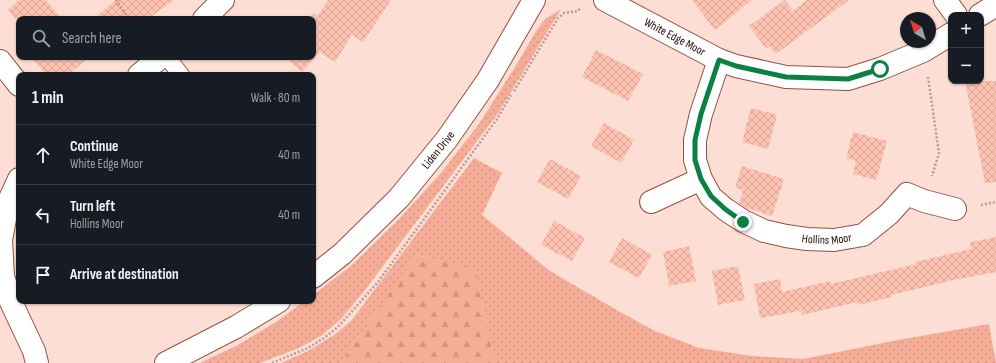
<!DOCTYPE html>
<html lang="en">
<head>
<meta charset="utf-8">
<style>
  :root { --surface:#171b24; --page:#242831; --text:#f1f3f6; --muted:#9ea1a6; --line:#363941 }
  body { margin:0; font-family:"Sofia Sans Condensed",sans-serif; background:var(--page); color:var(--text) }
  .controls { position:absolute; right:12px; top:12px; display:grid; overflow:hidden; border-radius:8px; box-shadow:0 1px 3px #0004 }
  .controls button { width:36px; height:36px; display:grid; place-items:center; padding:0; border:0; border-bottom:1px solid var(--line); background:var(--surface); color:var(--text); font:20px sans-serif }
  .compass { position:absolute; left:900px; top:12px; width:36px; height:36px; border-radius:50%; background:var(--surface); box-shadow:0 1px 3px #0004; rotate:322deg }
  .stop { position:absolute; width:12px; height:12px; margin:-9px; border:3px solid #0b8043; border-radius:50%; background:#fff }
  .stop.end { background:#0b8043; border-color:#fff; box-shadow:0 1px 4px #0008 }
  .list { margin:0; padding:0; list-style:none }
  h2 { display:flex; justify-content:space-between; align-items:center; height:52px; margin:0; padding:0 16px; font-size:17px }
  h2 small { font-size:13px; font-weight:400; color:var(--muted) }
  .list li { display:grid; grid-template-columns:26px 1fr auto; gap:12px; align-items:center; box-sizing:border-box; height:60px; padding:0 16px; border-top:1px solid var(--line) }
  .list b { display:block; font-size:15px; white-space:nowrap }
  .list p { margin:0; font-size:13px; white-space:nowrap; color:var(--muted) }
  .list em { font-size:13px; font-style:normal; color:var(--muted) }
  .icon { flex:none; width:22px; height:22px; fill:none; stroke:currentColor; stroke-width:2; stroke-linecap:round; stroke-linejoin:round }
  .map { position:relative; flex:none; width:996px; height:363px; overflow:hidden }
  .search { position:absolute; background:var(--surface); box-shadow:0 1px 3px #0004; left:16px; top:16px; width:300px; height:44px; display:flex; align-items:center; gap:10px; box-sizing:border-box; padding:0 14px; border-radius:8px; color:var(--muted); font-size:15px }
  .panel { position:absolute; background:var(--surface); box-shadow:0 1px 3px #0004; left:16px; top:72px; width:300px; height:232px; border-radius:8px }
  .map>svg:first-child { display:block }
  .grass { fill:url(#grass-dots) }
  .forest { fill:url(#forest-firs) }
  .building { fill:url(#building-cross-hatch) }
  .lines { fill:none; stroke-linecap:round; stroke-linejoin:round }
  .lane-casing { stroke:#92523e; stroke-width:18 }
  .street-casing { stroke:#92523e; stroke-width:24 }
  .path { stroke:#b89b93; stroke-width:2.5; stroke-dasharray:2 2; stroke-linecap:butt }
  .lane { stroke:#fff; stroke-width:16 }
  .street { stroke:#fff; stroke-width:22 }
  .route { stroke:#0b8043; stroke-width:5 }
  .labels { text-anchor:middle; stroke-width:4; stroke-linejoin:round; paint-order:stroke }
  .street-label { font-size:12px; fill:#1e0602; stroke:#fff }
</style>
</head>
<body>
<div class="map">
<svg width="996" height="363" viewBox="0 0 996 363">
  <defs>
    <pattern id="grass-dots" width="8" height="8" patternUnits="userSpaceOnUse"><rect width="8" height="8" fill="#f5ad97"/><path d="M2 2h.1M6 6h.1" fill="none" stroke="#d29380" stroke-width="1.8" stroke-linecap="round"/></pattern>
    <pattern id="forest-firs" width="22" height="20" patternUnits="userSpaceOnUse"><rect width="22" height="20" fill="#f5ad97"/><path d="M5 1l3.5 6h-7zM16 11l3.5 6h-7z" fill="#d29380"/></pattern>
    <pattern id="building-cross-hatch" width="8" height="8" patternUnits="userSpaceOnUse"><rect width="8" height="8" fill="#fec2b0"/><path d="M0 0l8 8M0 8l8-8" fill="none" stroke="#d9a596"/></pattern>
  </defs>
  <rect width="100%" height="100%" fill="#fdded5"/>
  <!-- grass -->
  <g class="grass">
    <polygon points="561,9 499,112 362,294 340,320 321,336 299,348 260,363 200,363 236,346 276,322 305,301 313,301 313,295 351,266 399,219 441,173 479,124 518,62 538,28 545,19"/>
    <polygon points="474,158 502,173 482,215 550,271 622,313 655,331 699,348 752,356 803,359 898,340 989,324 996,363 495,363 475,270 417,255 341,363 281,363 308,351 334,335 351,321"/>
  </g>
  <!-- forest -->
  <polygon class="forest" points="416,255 475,269 495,363 341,363"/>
  <!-- building -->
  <g class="building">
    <polygon points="19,0 46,0 62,19 19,19 19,23 8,10"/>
    <polygon points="116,0 174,0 148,19 93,19"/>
    <polygon points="328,0 391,0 363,42 352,35 335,62 320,52 302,72 285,57 313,57 313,19 310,19 314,13 318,15"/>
    <polygon points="692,0 752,0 715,30"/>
    <polygon points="785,0 793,11 807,0 849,0 776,54 769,46 766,49 749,26"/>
    <polygon points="596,50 643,74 628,101 582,77"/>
    <polygon points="37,57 89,57 68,75 46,75 34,60"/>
    <polygon points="965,81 996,81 996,182 985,183"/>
    <polygon points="751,108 777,115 768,149 742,142"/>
    <polygon points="604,123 634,140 621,163 591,146"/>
    <polygon points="853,132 887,141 876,180 853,174 856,161 846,158"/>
    <polygon points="550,159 581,176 568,199 537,182"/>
    <polygon points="742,166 784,179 772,216 746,208 739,203 743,190 735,188"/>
    <polygon points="554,221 585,238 572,261 541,245"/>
    <polygon points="996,237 996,272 954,280 891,295 892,297 858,305 857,302 802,315 801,311 760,318 754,284 780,279 782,292 830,281 831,284 916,264 915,262 971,249 970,242"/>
    <polygon points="622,238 652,255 639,278 609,262"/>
    <polygon points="689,246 696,281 669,286 663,252"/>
    <polygon points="738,266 745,300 718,305 712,271"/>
  </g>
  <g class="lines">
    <!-- lane casing -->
    <g class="lane-casing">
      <polyline id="lane" points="167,57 181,75"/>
    </g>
    <!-- street casing -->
    <g class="street-casing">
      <g id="street">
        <path id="s1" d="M605,0L719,60L736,66L786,77L848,79L880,69L923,51L951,34"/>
        <polyline points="945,0 956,15"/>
        <polyline points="980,15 996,5"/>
        <polyline points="204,19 223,0"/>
        <path id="s2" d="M719,60L701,114L695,140V160L701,179L711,197L725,209L743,221L764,231L786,236L807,239L834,240L863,235L889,214L907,194L924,201L955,209"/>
        <polyline points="0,61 19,85"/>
        <polyline points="139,75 161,57"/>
        <polyline points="19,179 8,203 1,240 3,276 11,302 34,351 37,363"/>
        <polyline points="651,202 701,179"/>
        <path id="s3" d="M313,277L342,254L399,198L447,139L488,80L534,0"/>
        <polyline points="166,363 236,327 279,301"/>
      </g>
    </g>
    <!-- path -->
    <g class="path">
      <polyline points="116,0 129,19"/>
      <polyline points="928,77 939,153 932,176"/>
      <polyline points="514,91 558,18 564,13 578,11 580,8"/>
      <polyline points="981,205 996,202"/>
      <polyline points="272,363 308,348 324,338 338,327 378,282 497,119 511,95"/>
    </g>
    <!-- lane -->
    <use href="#lane" class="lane"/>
    <!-- street -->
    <use href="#street" class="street"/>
  </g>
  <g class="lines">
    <!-- route -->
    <polyline class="route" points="743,222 725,209 711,196 701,179 695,160 695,140 701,114 719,60 736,66 786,77 848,79 880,69"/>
  </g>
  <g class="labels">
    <!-- street labels -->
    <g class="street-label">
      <text dy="4" stroke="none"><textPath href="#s1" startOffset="79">White Edge Moor</textPath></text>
      <text dy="4" stroke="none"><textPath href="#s3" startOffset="179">Liden Drive</textPath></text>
      <text dy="4" stroke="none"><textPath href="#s2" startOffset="271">Hollins Moor</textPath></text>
    </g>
  </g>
</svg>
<div class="controls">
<button>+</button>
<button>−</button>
</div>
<svg class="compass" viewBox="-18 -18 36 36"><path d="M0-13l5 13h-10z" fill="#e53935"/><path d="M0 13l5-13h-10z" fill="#9ea1a6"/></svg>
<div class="stop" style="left:880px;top:69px"></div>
<div class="stop end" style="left:743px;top:222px"></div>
<div class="search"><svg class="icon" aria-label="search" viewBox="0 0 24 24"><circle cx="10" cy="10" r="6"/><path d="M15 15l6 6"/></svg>Search here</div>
<section class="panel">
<h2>1 min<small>Walk · 80 m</small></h2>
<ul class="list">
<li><svg class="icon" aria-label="ahead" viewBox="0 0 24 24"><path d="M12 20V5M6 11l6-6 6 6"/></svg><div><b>Continue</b><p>White Edge Moor</p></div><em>40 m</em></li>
<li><svg class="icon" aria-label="left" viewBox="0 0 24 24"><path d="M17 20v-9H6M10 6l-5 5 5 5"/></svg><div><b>Turn left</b><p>Hollins Moor</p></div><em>40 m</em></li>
<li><svg class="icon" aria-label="arrive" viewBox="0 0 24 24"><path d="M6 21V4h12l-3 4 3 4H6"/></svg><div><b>Arrive at destination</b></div></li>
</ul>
</section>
</div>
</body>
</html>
